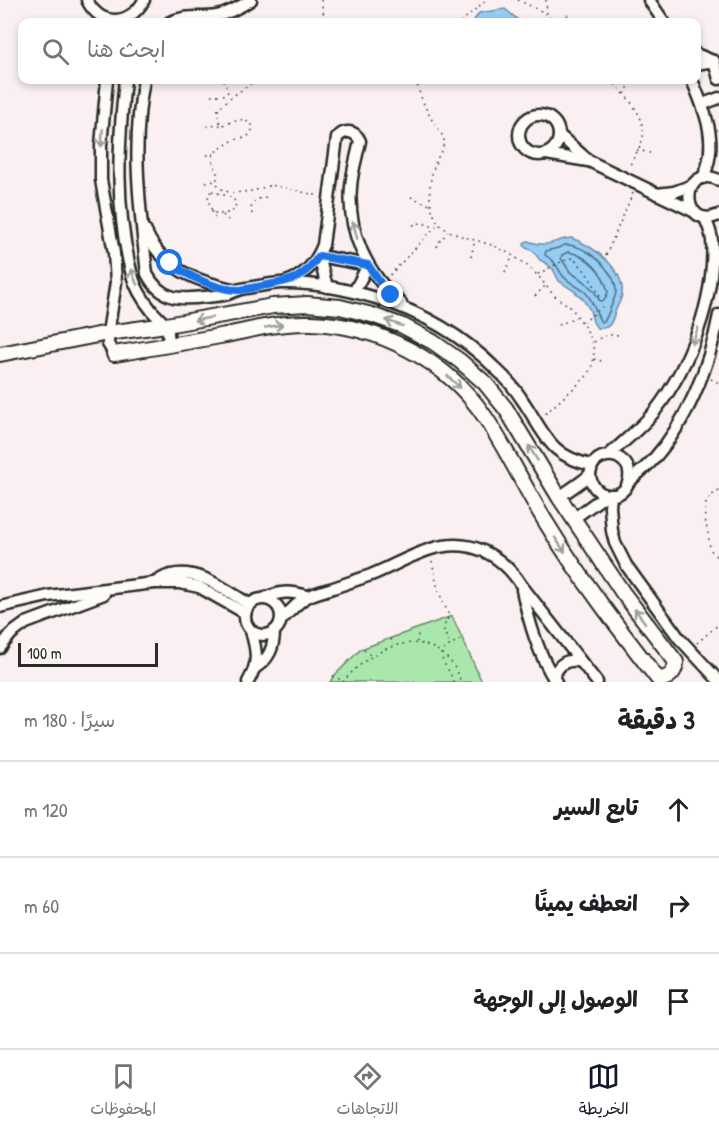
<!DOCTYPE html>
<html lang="ar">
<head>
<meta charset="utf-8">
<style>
  :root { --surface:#fff; --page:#f2f2f2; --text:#202124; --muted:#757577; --line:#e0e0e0; --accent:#111827 }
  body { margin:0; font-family:"Patrick Hand","Playpen Sans Arabic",sans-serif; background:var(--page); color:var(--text); direction:rtl }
  .scale { position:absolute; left:18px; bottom:15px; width:140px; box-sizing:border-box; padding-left:6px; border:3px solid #2b2b2b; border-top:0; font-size:16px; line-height:21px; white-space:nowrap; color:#2b2b2b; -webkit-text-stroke:4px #fdfcf7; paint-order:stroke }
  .stop { position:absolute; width:18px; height:18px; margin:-14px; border:4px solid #1a73e8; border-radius:50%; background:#fff }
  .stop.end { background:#1a73e8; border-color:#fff; box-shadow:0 2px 6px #0008 }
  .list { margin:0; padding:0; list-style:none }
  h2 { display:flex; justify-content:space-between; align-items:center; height:78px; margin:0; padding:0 24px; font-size:26px }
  h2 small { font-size:20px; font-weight:400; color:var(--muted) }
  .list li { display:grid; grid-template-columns:39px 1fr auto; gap:18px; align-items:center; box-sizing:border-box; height:96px; padding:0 24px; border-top:2px solid var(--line) }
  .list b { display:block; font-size:22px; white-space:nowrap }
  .list em { font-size:20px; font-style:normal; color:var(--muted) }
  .icon { flex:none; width:33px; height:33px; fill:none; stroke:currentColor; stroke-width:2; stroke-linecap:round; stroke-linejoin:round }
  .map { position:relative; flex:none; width:719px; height:682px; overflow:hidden; direction:ltr }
  .search { position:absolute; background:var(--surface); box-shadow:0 3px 9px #0003; left:18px; right:18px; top:18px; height:66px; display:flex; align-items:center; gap:15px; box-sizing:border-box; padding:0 21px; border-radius:12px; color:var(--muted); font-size:22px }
  .sheet { height:366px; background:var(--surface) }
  nav { display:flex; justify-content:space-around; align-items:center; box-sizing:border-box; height:84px; border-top:2px solid var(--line); background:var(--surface); font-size:16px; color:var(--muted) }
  nav a { display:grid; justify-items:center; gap:3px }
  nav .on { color:var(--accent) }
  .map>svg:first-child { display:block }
  .green { fill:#aae7ad; stroke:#6a896c; stroke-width:1.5 }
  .water { fill:#95cdf4; stroke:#6b8ca4; stroke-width:1.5 }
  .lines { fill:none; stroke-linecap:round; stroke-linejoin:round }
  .shore { stroke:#556c7b; stroke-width:1.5 }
  .minor-casing { stroke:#2b2b2b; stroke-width:15 }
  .major-casing { stroke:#2b2b2b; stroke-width:18 }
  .path { stroke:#2b2b2b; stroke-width:1.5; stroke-dasharray:1.5 4.5; stroke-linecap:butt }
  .minor { stroke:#fdfcf7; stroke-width:10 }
  .major { stroke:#fdfcf7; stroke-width:14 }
  .oneway { stroke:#9e9e9b }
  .route { stroke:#1a73e8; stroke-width:8 }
</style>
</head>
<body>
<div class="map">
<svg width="719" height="682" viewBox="0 0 719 682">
  <rect width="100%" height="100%" fill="#faeff1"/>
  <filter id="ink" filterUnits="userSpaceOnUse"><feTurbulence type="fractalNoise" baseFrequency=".0167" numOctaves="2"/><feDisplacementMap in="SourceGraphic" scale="12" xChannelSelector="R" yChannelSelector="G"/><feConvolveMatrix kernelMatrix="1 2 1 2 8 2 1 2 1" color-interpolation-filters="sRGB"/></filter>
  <g filter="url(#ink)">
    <!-- green -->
    <polygon class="green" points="452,616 482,682 330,682 333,677 361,649"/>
    <!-- water -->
    <g class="water">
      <polygon points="505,9 517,19 515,22 473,22 479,13"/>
      <path d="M571,238C592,245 625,269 622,294C621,301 617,306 615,312C612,322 610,330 597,328L593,322L590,310L583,299L574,291L559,281L553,269L547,264L540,260L533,251L526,248L524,245L525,242L528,241C550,249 552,240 571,238Z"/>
    </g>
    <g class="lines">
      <!-- shore -->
      <g class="shore">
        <path d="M565,245C585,243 617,272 616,292C616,296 606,319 604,322H601C595,313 594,302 586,293C579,287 569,283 563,276C556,266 557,263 545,255L546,251L558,248Z"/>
        <path d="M568,252C588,255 604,273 608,292L604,301H600L594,291L584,281L570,272L561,258L562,255Z"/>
      </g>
      <!-- minor casing -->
      <g class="minor-casing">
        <g id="minor">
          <path d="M87,0C100,27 130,26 144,0"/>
          <polyline points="649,0 664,22"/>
          <path d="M170,22C189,14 198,19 217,16C229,13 240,7 251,0"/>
          <polyline points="696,54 713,61"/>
          <polyline points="696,64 714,61 719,79"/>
          <polyline points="107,80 101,145 101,180 114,253 116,282 108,333 108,344 114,354"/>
          <path d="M125,80C118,145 115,211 132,275C135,286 144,301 152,311C163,323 172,327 167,346"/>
          <path d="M144,80C131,145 140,209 147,274C161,300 179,300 205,297C213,296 221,296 228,294C232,293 236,290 241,289C254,287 268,284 281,283C312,282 346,289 376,298C421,312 462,335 496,369C507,379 517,391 525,404C546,436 551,457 592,465"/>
          <path d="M692,80C706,113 719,143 703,178"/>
          <polyline points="703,104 719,98"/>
          <circle cx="539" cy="135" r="20"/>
          <polyline points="559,135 589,161 695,212"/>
          <polyline points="546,154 588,161"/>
          <path d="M719,180C680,162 679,232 719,215"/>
          <polyline points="657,194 674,192 693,185"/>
          <path d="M145,230C162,270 198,282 238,290"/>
          <path d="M286,282C305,276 316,263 323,245L337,138C344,129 355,130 360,141C357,156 352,171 351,187C347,232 367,274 401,303"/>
          <polyline points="327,287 319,256 368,265 354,292"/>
          <path d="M609,455C624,441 642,427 655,411C690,366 716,297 712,240C711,232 708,225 705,218"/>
          <path d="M628,483C636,475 645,468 652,461C688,421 709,367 719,315"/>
          <polyline points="611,495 610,507 612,531 615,543 626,565 679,638 719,681"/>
          <path d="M559,497C565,493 586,479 589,475C591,473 591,469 592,466C598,455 614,452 623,461C628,465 630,472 629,478C626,503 592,500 590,475"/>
          <polyline points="573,519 606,495"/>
          <path d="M154,583C160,580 165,576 171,575C199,568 227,591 249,604"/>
          <path d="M522,590C529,622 538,654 556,682"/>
          <path d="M265,598C280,591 292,591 307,596"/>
          <circle cx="263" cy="617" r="18"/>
          <polyline points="0,607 48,596 154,583 180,583 199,587 245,613"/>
          <path d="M281,620C290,612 299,600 309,596C318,592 327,590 336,587C348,583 359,579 371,575C391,567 411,555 431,549C470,537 501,554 522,586L597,682"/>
          <polyline points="0,648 11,634 26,623 104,594"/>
          <path d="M255,668C269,659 274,648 274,631"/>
          <path d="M553,678C558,664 567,658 581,662"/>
          <path d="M248,682C259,663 257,651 251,631"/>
        </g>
      </g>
      <!-- major casing -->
      <g class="major-casing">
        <path id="major" d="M0,354L108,333L166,325L273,306L307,304L340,307L372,315L403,326L433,342L460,361L485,383L506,409L559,497L623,593L676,662C675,673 669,679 658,679C619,629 580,578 547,524C525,489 508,451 485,417C448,361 378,325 311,323C282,322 254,329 226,335C188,342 151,348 114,354"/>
      </g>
      <!-- path -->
      <g class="path">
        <polyline points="321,0 325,22"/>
        <polyline points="518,0 541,11 556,22"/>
        <polyline points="546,0 547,14"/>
        <polyline points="461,22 486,0"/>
        <polyline points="566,22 568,13"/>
        <polyline points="224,80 229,97"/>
        <path d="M256,80L230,98L218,109C218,133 224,123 239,120C244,119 248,122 252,125L253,129L248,136L232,141L215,152L213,156V163L217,173V184L223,190L232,193L253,191L271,185L320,196"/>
        <path d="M416,80C419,93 424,106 431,118C434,125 444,134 444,142C443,150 436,159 434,167C428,184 428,206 437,221C446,236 482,240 499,248C512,255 526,263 536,274C543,280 547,289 554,295C558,299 564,302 569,306C573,309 576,315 580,320C594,339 600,358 585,378L544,415"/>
        <path d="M611,80C625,95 646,114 643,137C641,147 633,158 629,167"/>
        <polyline points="625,94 630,84"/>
        <polyline points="211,95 228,95"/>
        <polyline points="207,126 221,125"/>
        <polyline points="637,150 650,153"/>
        <polyline points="207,155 214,154"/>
        <polyline points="206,182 217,181"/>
        <path d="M212,191L233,198L236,204L234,210C216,219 209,213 208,194Z"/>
        <polyline points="411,197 430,205"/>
        <polyline points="212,211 216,222"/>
        <path d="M252,214C249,203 256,199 266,197"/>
        <polyline points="223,215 228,220"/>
        <path d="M413,225C421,222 427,223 434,228"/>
        <path d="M437,247C438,240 445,238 447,231"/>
        <polyline points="606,255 633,193"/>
        <polyline points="471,257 475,240"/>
        <polyline points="505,272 512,258"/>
        <path d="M538,274L561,262L572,258C584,266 598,290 603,304L602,307L584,322"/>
        <polyline points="390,275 438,224"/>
        <polyline points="535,296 545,286"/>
        <polyline points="559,325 576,317"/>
        <path d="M594,342C602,336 608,334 618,335"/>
        <polyline points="594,359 605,362"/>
        <polyline points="711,379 719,383"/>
        <path d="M719,491C700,499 704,516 708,533C709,539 709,547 712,552C714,555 717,557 719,559"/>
        <polyline points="432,561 438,590 448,613 448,618 445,624 444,632 450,644"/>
        <polyline points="391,639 393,645"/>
        <polyline points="417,642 419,630"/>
        <polyline points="697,643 719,624"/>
        <polyline points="364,650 368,654 373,655"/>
        <polyline points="333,676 343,681"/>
        <path d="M343,682C367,653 414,625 447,658C454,664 458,674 461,682"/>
        <path d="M453,682C451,670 441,664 441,652C448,646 456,642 464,636"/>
      </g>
      <!-- minor -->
      <use href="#minor" class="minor"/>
      <!-- major -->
      <use href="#major" class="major"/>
    </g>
    <!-- one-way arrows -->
    <defs><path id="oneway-shaft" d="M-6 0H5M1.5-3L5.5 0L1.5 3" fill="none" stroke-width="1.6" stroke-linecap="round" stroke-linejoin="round" transform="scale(1.5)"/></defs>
    <g class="oneway">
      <use href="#oneway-shaft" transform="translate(102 138) rotate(95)"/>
      <use href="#oneway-shaft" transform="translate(355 230) rotate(-104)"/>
      <use href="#oneway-shaft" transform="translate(134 277) rotate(-111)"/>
      <use href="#oneway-shaft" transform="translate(203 319) rotate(170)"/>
      <use href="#oneway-shaft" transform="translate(394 323) rotate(-160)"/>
      <use href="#oneway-shaft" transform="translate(274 326) rotate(-10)"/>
      <use href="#oneway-shaft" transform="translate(695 336) rotate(110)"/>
      <use href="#oneway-shaft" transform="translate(454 382) rotate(43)"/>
      <use href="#oneway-shaft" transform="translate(533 453) rotate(-121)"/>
      <use href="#oneway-shaft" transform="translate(560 545) rotate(56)"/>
      <use href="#oneway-shaft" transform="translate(640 616) rotate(-127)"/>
    </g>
  </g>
  <g class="lines" filter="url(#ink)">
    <!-- route -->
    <path class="route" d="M170,263C186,275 219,291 240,290C249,289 259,286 268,285C295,280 302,279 319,256L368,265L381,284L391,295"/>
  </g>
</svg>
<div class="scale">100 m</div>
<div class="stop" style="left:170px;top:263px"></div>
<div class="stop end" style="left:391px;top:295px"></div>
<div class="search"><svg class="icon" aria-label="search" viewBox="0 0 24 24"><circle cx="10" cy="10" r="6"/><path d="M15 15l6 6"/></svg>ابحث هنا</div>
</div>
<section class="sheet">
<h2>3 دقيقة<small>سيرًا · 180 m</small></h2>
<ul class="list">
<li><svg class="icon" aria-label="ahead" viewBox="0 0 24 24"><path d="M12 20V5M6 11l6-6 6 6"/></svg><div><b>تابع السير</b></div><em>120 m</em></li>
<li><svg class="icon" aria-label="right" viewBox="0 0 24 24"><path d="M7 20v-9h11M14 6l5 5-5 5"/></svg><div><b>انعطف يمينًا</b></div><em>60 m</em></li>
<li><svg class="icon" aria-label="arrive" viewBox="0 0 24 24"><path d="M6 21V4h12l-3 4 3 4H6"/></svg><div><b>الوصول إلى الوجهة</b></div></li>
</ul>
</section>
<nav>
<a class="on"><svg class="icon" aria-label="map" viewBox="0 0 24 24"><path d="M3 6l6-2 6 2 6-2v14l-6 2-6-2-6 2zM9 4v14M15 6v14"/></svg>الخريطة</a>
<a><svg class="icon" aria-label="directions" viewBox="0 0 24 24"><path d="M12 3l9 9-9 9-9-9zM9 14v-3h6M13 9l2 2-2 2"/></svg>الاتجاهات</a>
<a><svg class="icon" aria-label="saved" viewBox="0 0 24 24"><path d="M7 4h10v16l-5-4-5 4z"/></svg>المحفوظات</a>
</nav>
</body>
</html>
